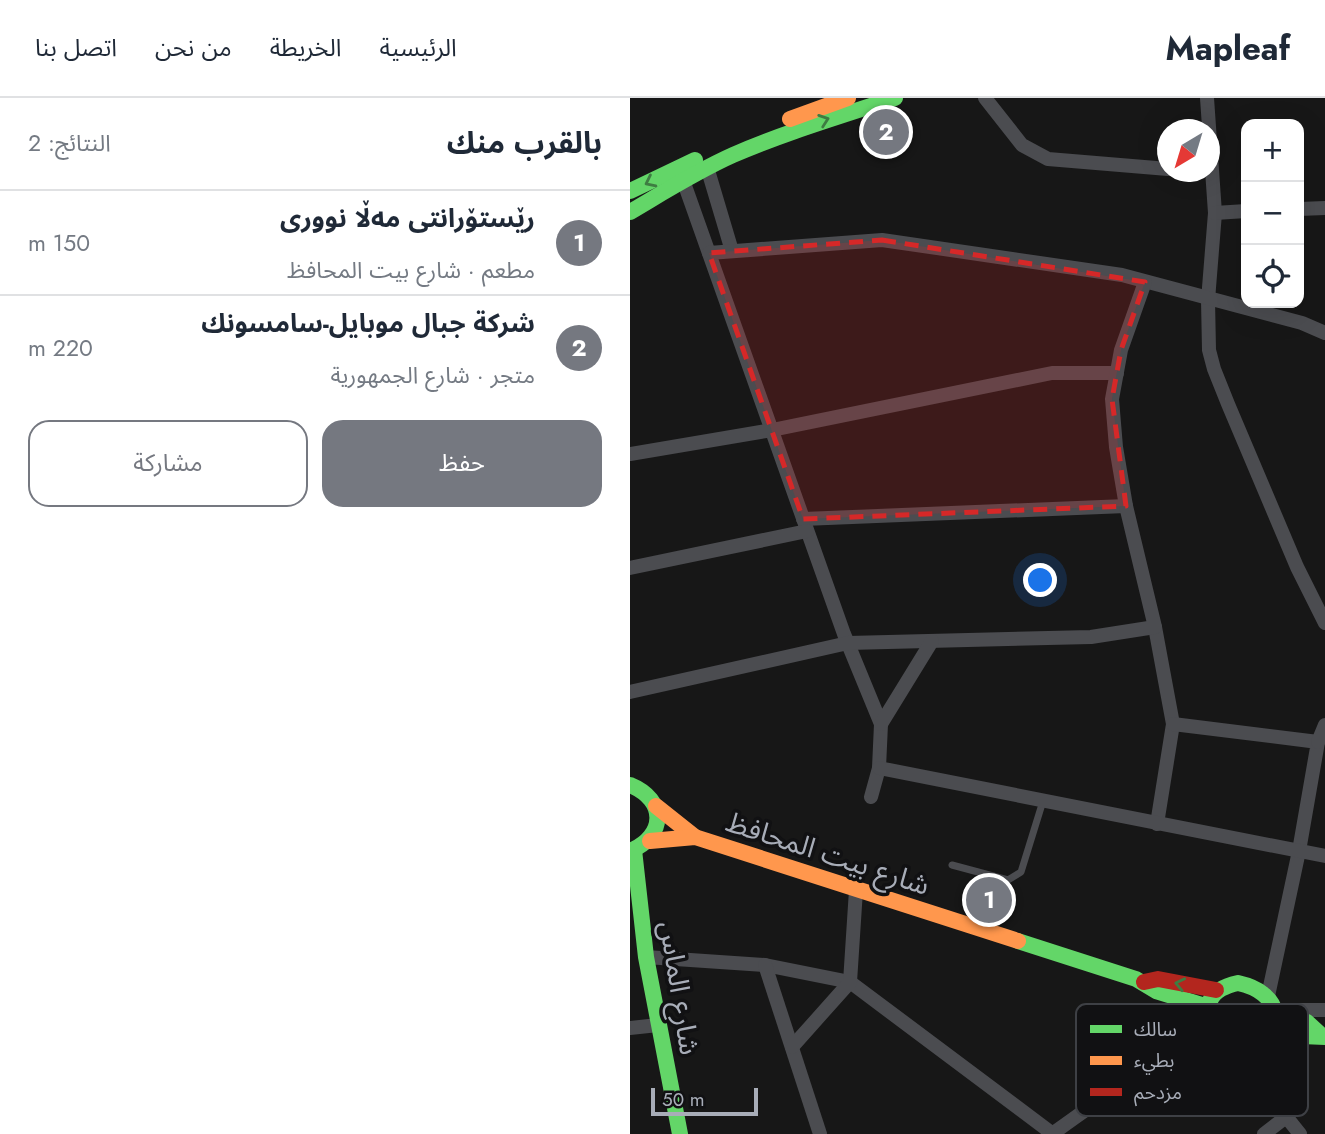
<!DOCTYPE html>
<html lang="ar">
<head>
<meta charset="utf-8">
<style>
  :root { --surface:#fff; --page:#f2f2f3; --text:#1f2937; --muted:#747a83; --line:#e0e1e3; --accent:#757880 }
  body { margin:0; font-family:Jost,"Noto Sans Arabic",sans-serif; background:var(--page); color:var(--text); direction:rtl }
  .controls { position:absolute; right:21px; top:21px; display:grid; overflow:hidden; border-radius:14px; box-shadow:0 7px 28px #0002 }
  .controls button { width:63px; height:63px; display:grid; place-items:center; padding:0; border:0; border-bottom:2px solid var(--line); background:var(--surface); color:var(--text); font:35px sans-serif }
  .compass { position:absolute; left:527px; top:21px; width:63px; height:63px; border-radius:50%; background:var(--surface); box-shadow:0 7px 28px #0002; rotate:218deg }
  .scale { position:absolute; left:21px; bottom:18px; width:107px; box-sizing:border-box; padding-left:7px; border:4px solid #a8adb8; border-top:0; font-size:19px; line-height:24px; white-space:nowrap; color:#a8adb8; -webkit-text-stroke:5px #111113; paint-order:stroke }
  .you { position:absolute; left:411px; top:483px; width:24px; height:24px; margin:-18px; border:5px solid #fff; border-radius:50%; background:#1a73e8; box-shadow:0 0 0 10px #1a73e833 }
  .badge { display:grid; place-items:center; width:46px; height:46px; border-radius:50%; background:var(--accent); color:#fff; font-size:23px; font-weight:700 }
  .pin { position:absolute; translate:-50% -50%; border:4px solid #fff; box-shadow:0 2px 7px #0006 }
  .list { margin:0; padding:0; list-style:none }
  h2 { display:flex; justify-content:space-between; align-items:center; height:91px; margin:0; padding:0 28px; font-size:30px }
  h2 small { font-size:23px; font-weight:400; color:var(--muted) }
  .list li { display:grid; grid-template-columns:46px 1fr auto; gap:21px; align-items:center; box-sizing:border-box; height:105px; padding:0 28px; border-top:2px solid var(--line) }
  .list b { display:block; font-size:26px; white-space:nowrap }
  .list p { margin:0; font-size:23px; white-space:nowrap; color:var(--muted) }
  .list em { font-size:23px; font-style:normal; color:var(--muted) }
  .actions { display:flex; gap:14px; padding:21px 28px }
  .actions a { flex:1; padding:16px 0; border:2px solid var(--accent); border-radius:21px; text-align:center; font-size:24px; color:var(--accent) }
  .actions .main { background:var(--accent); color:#fff }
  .icon { flex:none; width:38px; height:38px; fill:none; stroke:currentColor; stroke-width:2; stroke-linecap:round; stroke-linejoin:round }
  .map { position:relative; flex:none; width:695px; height:1036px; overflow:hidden; direction:ltr }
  header { display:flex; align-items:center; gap:42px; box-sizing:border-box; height:98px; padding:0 35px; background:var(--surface); border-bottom:2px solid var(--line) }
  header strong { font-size:33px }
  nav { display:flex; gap:38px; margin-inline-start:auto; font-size:24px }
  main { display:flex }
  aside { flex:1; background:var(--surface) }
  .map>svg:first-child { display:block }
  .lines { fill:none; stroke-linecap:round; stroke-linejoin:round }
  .lane { stroke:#4b4c50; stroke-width:7 }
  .street { stroke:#4b4c50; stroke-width:14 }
  .fast { stroke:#63d668; stroke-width:16 }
  .slow { stroke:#ff974d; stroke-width:16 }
  .jam { stroke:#b3261e; stroke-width:16 }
  .oneway { stroke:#3e7d42 }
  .marked { fill:#d62828; fill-opacity:0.2; stroke:#d62828; stroke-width:5; stroke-dasharray:14 9; stroke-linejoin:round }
  .labels { text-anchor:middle; stroke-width:7; stroke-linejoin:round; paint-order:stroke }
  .street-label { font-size:28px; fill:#a8adb8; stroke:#111113 }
  .key { fill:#111113; stroke:#3e4045; stroke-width:2 }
  .key-label { font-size:19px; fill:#a8adb8 }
</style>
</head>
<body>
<header>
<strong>Mapleaf</strong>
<nav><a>الرئيسية</a><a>الخريطة</a><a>من نحن</a><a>اتصل بنا</a></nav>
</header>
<main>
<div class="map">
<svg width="695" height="1036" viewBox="0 0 695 1036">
  <rect width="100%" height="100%" fill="#171717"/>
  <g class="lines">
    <!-- lane -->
    <polyline class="lane" points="322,767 378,782 391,774 413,703"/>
    <!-- street -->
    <g class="street">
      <polyline points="355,0 392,47 418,61 538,71"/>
      <polyline points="577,0 585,115 578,202 579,252 584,271 598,306 667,469 695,525"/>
      <polyline points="77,69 102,153"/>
      <polyline points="53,82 214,536 251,626 249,670 241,699"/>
      <polyline points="669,111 695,110"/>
      <polyline points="585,115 616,113"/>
      <polyline points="79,155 252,142 492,177 672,225 695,235"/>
      <polyline points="0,356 142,332 422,275 487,275"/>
      <polyline points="173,421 496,408"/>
      <polyline points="0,470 177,433"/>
      <polyline points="525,529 543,626 527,726"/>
      <polyline points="0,594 218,545 461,539 525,529 496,408 486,349 482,301 491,252 515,184"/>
      <polyline points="251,626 302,543"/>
      <polyline points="543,626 688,644 669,753 638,898"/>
      <polyline points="688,644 695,627"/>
      <polyline points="249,670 695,758"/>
      <polyline points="16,859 135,867 220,884 423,1036"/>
      <polyline points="135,867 190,1036"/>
      <polyline points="651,912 695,912"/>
      <polyline points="0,930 28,927"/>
      <path d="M608,940C623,977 645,1005 670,1036"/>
      <polyline points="162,949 220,884 226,792"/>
      <polyline points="518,965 578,910"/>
      <path d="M422,1036C476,998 530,955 593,933"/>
      <polyline points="634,1036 656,1019"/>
    </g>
    <!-- fast -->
    <g class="fast">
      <polyline points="0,93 65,62"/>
      <path d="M0,114C34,94 67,73 103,57C156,34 211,18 265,0"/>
      <path d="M0,687C37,702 36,738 0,753"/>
      <polyline points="4,752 16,859 50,1036"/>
      <polyline points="388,843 506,881 526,893 578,909"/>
      <path d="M608,885C617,887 626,890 633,896C646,906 653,927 636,937C598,957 545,899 608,885Z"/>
      <polyline points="646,915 677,924 691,937"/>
      <polyline points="643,929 672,938 695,939"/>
    </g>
    <!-- slow -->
    <g class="slow">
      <polyline points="160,21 218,0"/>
      <polyline points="26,708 65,739"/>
      <polyline points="20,743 65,739 388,843"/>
    </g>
    <!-- jam -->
    <polyline class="jam" points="514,884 528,881 586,892"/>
  </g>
  <!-- one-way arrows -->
  <defs><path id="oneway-chevron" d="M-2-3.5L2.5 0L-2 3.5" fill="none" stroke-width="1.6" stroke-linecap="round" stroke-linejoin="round" transform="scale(1.75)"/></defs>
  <g class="oneway">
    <use href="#oneway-chevron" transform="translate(194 22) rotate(-19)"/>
    <use href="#oneway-chevron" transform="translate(20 84) rotate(154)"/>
    <use href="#oneway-chevron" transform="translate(550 886) rotate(-168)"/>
  </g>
  <!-- marked area -->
  <path class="marked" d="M252,142L515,184L491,252L482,301L496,408L173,421L79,155Z"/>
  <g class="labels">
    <!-- street labels -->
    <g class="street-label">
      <text transform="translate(198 755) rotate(18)" y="10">شارع بيت المحافظ</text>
      <text transform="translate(50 890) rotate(81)" y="10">شارع الماس</text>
    </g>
  </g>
  <!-- legend -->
  <rect x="446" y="906" width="232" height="112" rx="10" class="key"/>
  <rect x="460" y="927" width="32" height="8" fill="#63d668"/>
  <rect x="460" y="958" width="32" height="9" fill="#ff974d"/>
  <rect x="460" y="990" width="32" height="8" fill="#b3261e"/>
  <g class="key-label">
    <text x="504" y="938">سالك</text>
    <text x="504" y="969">بطيء</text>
    <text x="504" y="1001">مزدحم</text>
  </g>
</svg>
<div class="controls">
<button>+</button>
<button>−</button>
<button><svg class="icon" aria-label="locate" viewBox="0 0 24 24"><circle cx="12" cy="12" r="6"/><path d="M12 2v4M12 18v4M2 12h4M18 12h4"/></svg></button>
</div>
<svg class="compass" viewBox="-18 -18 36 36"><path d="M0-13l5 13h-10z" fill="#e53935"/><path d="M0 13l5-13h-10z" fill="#747a83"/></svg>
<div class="scale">50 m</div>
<div class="you"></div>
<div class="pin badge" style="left:359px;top:802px">1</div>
<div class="pin badge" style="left:256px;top:34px">2</div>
</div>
<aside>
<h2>بالقرب منك<small>النتائج: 2</small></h2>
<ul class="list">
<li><span class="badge">1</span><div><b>رێستۆرانتی مەڵا نووری</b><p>مطعم · شارع بيت المحافظ</p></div><em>150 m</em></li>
<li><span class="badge">2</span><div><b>شركة جبال موبايل-سامسونك</b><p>متجر · شارع الجمهورية</p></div><em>220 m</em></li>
</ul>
<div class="actions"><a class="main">حفظ</a><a>مشاركة</a></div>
</aside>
</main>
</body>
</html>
